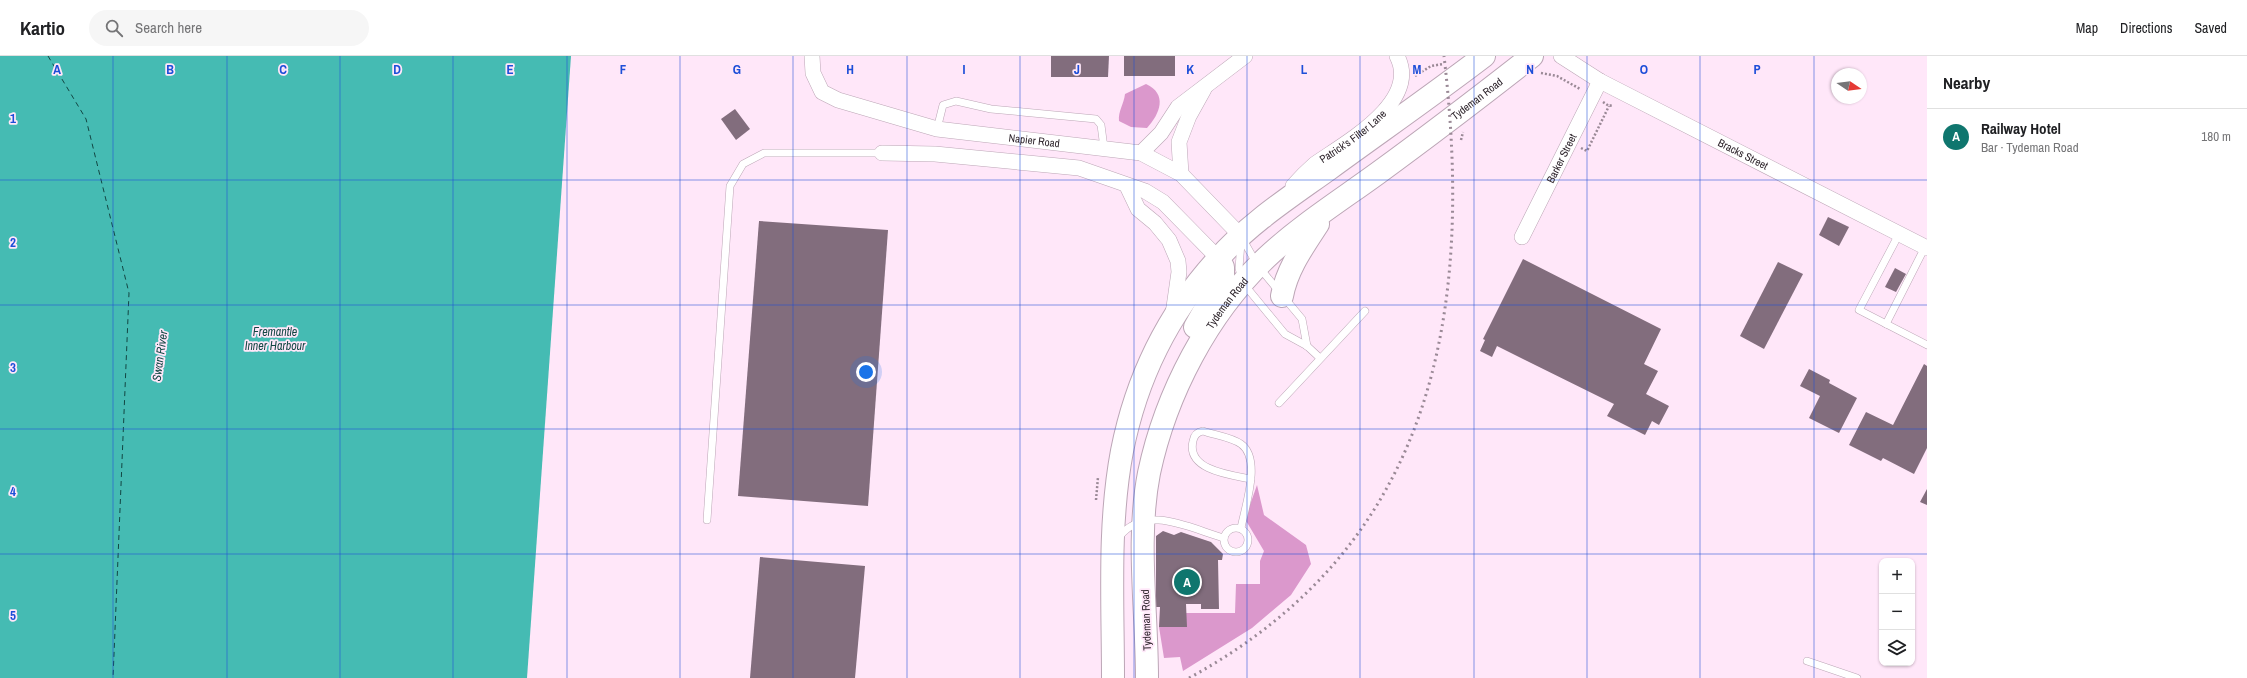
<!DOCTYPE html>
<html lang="en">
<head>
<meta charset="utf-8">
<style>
  :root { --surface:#fff; --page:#f6f6f6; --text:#202124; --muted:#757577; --line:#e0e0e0; --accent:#0f766e }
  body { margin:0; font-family:"Archivo Narrow",sans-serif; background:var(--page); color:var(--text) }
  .controls { position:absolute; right:12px; bottom:12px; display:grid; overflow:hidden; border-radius:8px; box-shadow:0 1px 3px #0004 }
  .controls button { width:36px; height:36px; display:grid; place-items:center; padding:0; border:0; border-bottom:1px solid var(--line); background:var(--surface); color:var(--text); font:20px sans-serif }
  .compass { position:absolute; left:1831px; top:12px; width:36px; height:36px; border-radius:50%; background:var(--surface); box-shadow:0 1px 3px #0004; rotate:103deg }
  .you { position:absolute; left:866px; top:316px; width:14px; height:14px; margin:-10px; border:3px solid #fff; border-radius:50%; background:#1a73e8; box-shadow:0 0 0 6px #1a73e833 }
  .badge { display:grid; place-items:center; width:26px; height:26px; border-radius:50%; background:var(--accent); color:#fff; font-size:13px; font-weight:700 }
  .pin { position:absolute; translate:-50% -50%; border:2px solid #fff; box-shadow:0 1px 4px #0006 }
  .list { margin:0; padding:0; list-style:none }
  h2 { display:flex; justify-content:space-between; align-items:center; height:52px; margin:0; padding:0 16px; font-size:17px }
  h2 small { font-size:13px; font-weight:400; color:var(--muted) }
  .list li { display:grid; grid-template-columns:26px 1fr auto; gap:12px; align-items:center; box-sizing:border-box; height:56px; padding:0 16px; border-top:1px solid var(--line) }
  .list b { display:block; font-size:15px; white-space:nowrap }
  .list p { margin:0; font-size:13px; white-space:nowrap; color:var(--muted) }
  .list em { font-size:13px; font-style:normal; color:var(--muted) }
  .icon { flex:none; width:22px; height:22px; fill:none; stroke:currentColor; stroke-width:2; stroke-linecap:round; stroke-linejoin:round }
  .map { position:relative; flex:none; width:1927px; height:622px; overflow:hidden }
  header { display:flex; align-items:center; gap:24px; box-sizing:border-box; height:56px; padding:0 20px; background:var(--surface); border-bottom:1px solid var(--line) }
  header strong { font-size:19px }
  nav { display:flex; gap:22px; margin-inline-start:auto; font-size:14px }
  .search { width:280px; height:36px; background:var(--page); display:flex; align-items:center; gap:10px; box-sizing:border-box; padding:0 14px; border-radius:22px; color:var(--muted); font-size:15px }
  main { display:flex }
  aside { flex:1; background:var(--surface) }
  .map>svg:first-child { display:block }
  .forest { fill:#db98cc }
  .water { fill:#45bbb3 }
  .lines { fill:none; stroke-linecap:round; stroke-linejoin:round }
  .ferry { stroke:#124643; stroke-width:1; stroke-dasharray:5 4; stroke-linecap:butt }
  .building { fill:#826d7d }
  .lane-casing { stroke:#bca6b6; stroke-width:8 }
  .street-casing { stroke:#bca6b6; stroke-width:16 }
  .primary-casing { stroke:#bca6b6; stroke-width:24 }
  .path { stroke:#9a8996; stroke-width:2.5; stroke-dasharray:2 2; stroke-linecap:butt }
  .lane { stroke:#fff; stroke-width:7 }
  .street { stroke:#fff; stroke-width:15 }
  .primary { stroke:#fff; stroke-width:22 }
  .rail { stroke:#9a8996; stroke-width:3; stroke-dasharray:2 4; stroke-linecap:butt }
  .grid { fill:none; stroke:#1d4ed8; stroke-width:1; stroke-opacity:0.55 }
  .labels { text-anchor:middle; stroke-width:3.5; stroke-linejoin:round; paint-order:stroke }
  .street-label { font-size:11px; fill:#2f262d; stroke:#ffe7f9 }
  .water-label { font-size:12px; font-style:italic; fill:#124643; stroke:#ffe7f9 }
  .grid-label { font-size:13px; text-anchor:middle; font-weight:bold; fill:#1d4ed8; stroke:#ffe7f9; stroke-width:3.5; stroke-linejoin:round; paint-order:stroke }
</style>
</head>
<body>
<header>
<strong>Kartio</strong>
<div class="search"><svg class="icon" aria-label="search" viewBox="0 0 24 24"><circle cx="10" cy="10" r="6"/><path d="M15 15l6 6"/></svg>Search here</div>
<nav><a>Map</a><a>Directions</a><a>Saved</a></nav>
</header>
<main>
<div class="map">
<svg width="1927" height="622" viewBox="0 0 1927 622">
  <rect width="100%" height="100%" fill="#ffe7f9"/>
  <!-- forest -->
  <g class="forest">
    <path d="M1146,28C1168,38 1160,58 1147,72L1131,71L1119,65C1118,55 1124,48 1125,38Z"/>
    <polygon points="1257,429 1264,459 1306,489 1311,508 1291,539 1252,572 1183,615 1180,601 1164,602 1159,571 1186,570 1186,557 1235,557 1236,528 1260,528 1260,505 1264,495 1245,463"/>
  </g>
  <!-- water -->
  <polygon class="water" points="0,0 571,0 527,622 0,622"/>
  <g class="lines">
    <!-- ferry -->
    <polyline class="ferry" points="48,0 86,63 129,237 113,622"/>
  </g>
  <!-- building -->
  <g class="building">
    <polygon points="1051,0 1109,0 1108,21 1051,21"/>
    <rect x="1124" y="0" width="51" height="20"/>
    <polygon points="735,53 750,73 736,84 721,63"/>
    <polygon points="1828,161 1849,171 1839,190 1819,179"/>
    <polygon points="759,165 888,174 868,450 738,440"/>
    <polygon points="1523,203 1661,273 1644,308 1658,315 1646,338 1669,350 1659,369 1652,365 1645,379 1607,360 1614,348 1497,290 1492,301 1480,295 1485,284 1483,283"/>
    <polygon points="1778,206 1803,218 1764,293 1740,280"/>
    <polygon points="1895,212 1906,218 1896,236 1885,231"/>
    <polygon points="1924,308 1927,310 1927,392 1914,418 1883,402 1881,405 1849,389 1866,356 1893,369"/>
    <polygon points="1809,313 1830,324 1829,327 1857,342 1839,377 1809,362 1820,340 1800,330"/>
    <polygon points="1927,433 1927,449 1920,446"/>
    <polygon points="1163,475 1174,479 1181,476 1211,486 1223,498 1222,504 1218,504 1219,553 1201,553 1201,548 1186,548 1187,571 1159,571 1160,551 1156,551 1156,480"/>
    <polygon points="760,501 865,510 855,622 750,622"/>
  </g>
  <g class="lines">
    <!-- lane casing -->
    <g class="lane-casing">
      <g id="lane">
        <polyline points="937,73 943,49 956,45 991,53 1096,63 1101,69 1104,92"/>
        <polyline points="1899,178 1859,254 1927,289"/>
        <polyline points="1242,182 1258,210 1302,263 1307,290"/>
        <polyline points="1241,187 1239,212 1243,227 1285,278 1307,290 1320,302"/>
        <polyline points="1886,268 1925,191"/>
        <polyline points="1279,347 1365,255"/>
        <polyline points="707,464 730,130 743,108 764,97 882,97"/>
        <circle cx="1236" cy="484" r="12"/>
        <path d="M1241,472C1245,451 1262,403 1241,388C1231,381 1214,379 1203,375C1197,376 1194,379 1193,385C1186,414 1230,419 1251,423"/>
        <path d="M1119,481C1146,447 1191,473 1224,482"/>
        <polyline points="1807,605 1857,622"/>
      </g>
    </g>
    <!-- street casing -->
    <g class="street-casing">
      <g id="street">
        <path id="s1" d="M812,0L813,17L822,36L838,44L937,73L1141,97L1181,118L1242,181"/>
        <path id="s2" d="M1561,0L1600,25L1927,192"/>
        <polyline points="882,97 935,98 1079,112 1145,135 1163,146 1218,202"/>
        <polyline points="1141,97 1161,77 1178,51 1245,0"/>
        <polyline points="1181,118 1179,86 1189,60 1204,33"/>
        <polyline points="1127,130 1138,153 1155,167 1169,184 1178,205 1179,216 1173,258"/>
        <path id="s3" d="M1293,130C1300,122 1307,115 1315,108C1345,87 1421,46 1397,0"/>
        <path id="s4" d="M1522,181L1600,25"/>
      </g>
    </g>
    <!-- primary casing -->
    <g class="primary-casing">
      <g id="primary">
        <path d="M1282,240C1287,213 1303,191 1318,168"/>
        <polyline points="1195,271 1223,221 1223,211 1218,202"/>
        <path d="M1113,622C1113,547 1108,469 1122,395C1136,324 1168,258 1217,204C1248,168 1290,141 1329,113C1381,75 1433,39 1484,0"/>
        <path id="s5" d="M1147,622C1147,554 1136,484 1149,417C1166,337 1208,257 1267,201C1300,170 1341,144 1378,117C1430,79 1481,40 1532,0"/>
      </g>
    </g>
    <!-- path -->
    <g class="path">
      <polyline points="1541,17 1557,20 1580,33"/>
      <polyline points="1415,20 1431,10 1443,8"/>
      <polyline points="1603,46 1609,50 1613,49"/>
      <polyline points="1461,84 1463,76"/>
      <polyline points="1581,92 1587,95 1609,50"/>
      <polyline points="1096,444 1098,421"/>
    </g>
    <!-- lane -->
    <use href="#lane" class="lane"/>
    <!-- street -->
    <use href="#street" class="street"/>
    <!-- primary -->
    <use href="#primary" class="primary"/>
    <!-- rail -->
    <path class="rail" d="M1189,622C1435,488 1474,257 1444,0"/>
  </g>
  <!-- grid -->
  <path class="grid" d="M113,0V622M227,0V622M340,0V622M453,0V622M567,0V622M680,0V622M793,0V622M907,0V622M1020,0V622M1134,0V622M1247,0V622M1360,0V622M1474,0V622M1587,0V622M1700,0V622M1814,0V622M0,124H1927M0,249H1927M0,373H1927M0,498H1927"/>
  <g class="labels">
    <!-- street labels -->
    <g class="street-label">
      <text dy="4" stroke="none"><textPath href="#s5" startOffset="718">Tydeman Road</textPath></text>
      <text dy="4" stroke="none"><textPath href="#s3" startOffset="78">Patrick's Filter Lane</textPath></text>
      <text dy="4" stroke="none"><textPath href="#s1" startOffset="257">Napier Road</textPath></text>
      <text dy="4" stroke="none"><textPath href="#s2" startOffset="207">Bracks Street</textPath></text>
      <text dy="4" stroke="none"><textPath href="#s4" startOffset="88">Barker Street</textPath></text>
      <text dy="4" stroke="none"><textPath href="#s5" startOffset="394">Tydeman Road</textPath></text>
      <text transform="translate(1146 564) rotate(-92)" y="4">Tydeman Road</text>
    </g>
    <!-- water labels -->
    <g class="water-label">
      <text x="275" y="280">Fremantle<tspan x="275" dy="14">Inner Harbour</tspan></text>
      <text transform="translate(160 300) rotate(-82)" y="4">Swan River</text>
    </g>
  </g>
  <g class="grid-label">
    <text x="57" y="18">A</text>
    <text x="170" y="18">B</text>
    <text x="283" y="18">C</text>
    <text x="397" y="18">D</text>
    <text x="510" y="18">E</text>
    <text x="623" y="18">F</text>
    <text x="737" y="18">G</text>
    <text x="850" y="18">H</text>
    <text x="964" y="18">I</text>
    <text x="1077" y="18">J</text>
    <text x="1190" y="18">K</text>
    <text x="1304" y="18">L</text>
    <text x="1417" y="18">M</text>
    <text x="1530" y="18">N</text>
    <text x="1644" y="18">O</text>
    <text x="1757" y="18">P</text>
    <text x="13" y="67">1</text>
    <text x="13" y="191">2</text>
    <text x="13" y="316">3</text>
    <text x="13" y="440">4</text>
    <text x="13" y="564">5</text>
  </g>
</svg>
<div class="controls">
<button>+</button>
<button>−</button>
<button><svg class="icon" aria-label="layers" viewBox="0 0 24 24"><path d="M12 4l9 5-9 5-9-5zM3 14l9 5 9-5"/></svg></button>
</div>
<svg class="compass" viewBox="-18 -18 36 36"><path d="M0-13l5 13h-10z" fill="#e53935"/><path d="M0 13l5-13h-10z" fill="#757577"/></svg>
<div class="you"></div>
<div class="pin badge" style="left:1187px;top:526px">A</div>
</div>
<aside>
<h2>Nearby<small></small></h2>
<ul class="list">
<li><span class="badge">A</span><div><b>Railway Hotel</b><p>Bar · Tydeman Road</p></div><em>180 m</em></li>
</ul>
</aside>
</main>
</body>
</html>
